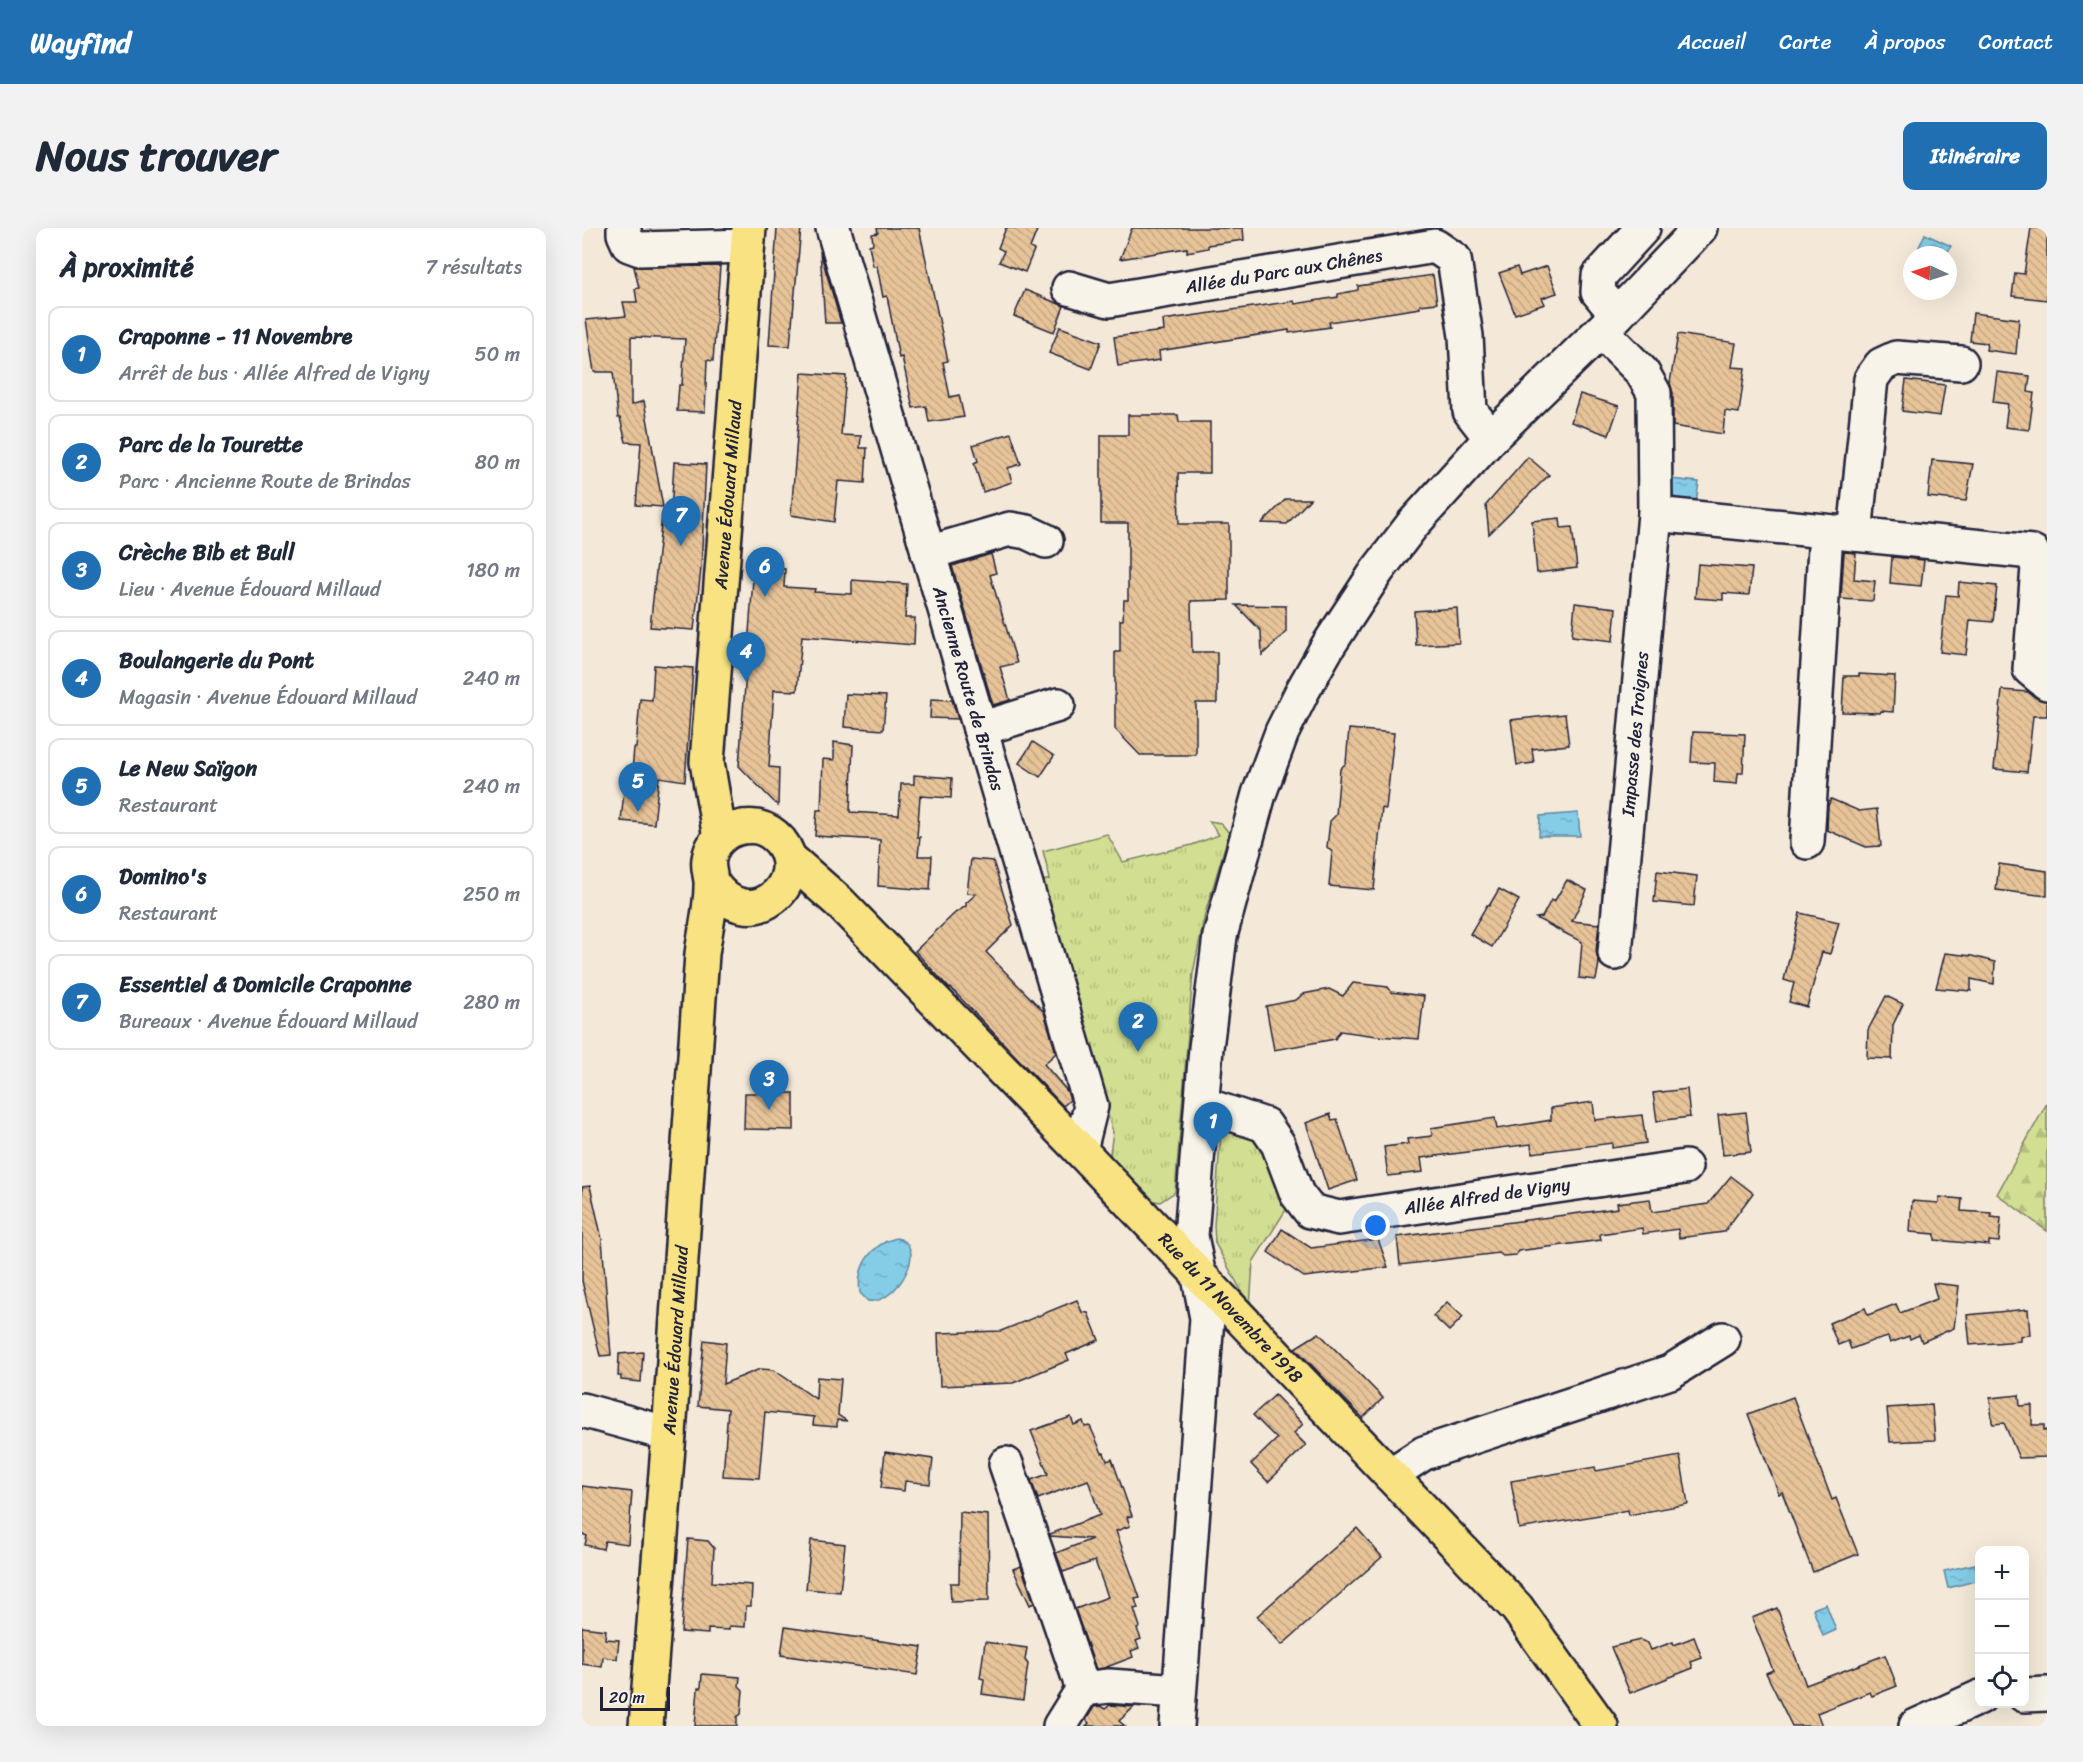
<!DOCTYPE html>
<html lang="fr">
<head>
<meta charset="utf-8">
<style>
  :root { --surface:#fff; --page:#f2f2f3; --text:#1f2937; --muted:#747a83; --line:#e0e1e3; --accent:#1f6fb2 }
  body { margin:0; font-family:Sriracha,sans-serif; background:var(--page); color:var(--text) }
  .controls { position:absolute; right:18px; bottom:18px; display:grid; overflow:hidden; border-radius:12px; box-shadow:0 6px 24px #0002 }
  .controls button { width:54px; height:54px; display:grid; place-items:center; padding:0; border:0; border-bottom:2px solid var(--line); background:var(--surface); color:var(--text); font:30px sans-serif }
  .compass { position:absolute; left:1321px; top:18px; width:54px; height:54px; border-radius:50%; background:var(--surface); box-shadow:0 6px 24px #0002; rotate:274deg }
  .scale { position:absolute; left:18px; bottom:15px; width:70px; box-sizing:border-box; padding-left:6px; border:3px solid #22223b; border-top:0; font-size:16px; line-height:21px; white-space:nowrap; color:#22223b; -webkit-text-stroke:4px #f7f3e8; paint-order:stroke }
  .you { position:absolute; left:794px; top:998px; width:21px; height:21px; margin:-15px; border:4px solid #fff; border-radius:50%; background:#1a73e8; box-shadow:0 0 0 9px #1a73e833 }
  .badge { display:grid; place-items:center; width:39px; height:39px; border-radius:50%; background:var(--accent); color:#fff; font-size:20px; font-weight:700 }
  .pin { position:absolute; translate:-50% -50px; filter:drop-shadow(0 2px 3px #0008) }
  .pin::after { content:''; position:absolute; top:32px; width:21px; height:18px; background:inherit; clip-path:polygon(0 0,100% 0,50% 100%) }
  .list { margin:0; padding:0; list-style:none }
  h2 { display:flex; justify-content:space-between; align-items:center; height:78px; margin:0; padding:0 24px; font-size:26px }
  h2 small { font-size:20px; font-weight:400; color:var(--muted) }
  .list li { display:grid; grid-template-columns:39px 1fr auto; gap:18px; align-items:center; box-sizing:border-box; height:96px; margin:0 12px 12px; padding:0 12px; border:2px solid var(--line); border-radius:12px }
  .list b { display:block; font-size:22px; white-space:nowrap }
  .list p { margin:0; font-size:20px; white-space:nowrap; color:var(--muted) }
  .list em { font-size:20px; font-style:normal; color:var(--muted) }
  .icon { flex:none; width:33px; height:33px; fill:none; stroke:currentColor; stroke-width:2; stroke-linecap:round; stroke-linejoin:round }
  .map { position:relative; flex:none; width:1465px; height:1498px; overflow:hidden; border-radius:12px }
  header { display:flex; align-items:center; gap:36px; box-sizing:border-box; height:84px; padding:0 30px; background:var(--accent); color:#fff }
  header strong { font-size:28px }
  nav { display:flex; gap:33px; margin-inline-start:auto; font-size:21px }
  .intro { display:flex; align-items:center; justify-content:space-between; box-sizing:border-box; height:144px; padding:0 36px }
  h1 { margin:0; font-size:42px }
  .button { padding:15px 27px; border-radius:12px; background:var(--accent); color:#fff; font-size:21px; font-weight:700 }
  main { display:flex; gap:36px; padding:0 36px }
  aside { flex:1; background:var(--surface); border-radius:12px; box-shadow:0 6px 24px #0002 }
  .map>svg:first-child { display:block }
  .grass { fill:url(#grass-tufts); stroke:#7a8066; stroke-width:1.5 }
  .forest { fill:url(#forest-firs); stroke:#7a8066; stroke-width:1.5 }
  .water { fill:url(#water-ripples); stroke:#5d88a2; stroke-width:1.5 }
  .building { fill:url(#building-back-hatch); stroke:#22223b; stroke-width:1.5 }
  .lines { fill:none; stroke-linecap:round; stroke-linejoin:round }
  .minor-casing { stroke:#22223b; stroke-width:38 }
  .major-casing { stroke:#22223b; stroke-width:38 }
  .minor { stroke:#f7f3e8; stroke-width:33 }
  .major { stroke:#f8e281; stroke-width:33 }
  .labels { text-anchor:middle; stroke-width:4.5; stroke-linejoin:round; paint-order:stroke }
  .street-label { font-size:18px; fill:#22223b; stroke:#f7f3e8 }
</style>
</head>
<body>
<header>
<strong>Wayfind</strong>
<nav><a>Accueil</a><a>Carte</a><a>À propos</a><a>Contact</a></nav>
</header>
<div class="intro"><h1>Nous trouver</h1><a class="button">Itinéraire</a></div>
<main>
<aside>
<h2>À proximité<small>7 résultats</small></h2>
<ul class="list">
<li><span class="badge">1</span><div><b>Craponne - 11 Novembre</b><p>Arrêt de bus · Allée Alfred de Vigny</p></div><em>50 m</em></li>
<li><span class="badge">2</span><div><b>Parc de la Tourette</b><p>Parc · Ancienne Route de Brindas</p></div><em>80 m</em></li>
<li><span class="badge">3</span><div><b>Crèche Bib et Bull</b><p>Lieu · Avenue Édouard Millaud</p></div><em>180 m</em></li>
<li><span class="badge">4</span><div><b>Boulangerie du Pont</b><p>Magasin · Avenue Édouard Millaud</p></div><em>240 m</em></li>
<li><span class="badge">5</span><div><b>Le New Saïgon</b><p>Restaurant</p></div><em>240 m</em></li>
<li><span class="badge">6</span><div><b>Domino's</b><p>Restaurant</p></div><em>250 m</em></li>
<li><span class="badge">7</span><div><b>Essentiel &amp; Domicile Craponne</b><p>Bureaux · Avenue Édouard Millaud</p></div><em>280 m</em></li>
</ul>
</aside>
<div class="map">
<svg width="1465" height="1498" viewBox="0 0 1465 1498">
  <defs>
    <pattern id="grass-tufts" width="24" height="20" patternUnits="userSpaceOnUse" patternTransform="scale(1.5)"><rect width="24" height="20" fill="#d2de91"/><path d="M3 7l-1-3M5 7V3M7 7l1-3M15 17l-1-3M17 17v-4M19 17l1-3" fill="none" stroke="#b4be7e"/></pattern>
    <pattern id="forest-firs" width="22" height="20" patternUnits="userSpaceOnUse" patternTransform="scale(1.5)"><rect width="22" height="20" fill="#d2de91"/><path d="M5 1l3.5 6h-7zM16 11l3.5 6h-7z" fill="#b4be7e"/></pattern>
    <pattern id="water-ripples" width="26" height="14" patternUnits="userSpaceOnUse" patternTransform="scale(1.5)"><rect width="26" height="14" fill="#85cce6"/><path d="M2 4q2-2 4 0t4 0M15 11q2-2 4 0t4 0" fill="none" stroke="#73afc6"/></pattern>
    <pattern id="building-back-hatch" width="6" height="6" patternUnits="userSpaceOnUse" patternTransform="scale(1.5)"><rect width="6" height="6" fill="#e7c398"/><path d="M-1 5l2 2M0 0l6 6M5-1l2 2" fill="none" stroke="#c6a784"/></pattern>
  </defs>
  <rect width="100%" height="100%" fill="#f4e9d8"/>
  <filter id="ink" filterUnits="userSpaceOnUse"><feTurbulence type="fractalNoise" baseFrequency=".0167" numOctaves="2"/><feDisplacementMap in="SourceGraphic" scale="12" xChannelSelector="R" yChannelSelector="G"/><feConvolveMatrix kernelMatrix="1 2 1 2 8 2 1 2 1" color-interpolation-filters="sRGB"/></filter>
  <g filter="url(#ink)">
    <!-- grass -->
    <g class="grass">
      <polygon points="627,593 639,595 647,605 623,686 611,745 593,964 578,974 564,972 531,937 528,925 531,904 458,654 468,651 461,623 525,606 541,634 610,617 637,607"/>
      <polygon points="647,897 675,905 707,977 671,1034 668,1079 633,1015 632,998 639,901"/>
    </g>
    <!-- forest -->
    <polygon class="forest" points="1465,875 1465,1003 1415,966"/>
    <!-- water -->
    <g class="water">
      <polygon points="1343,6 1369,18 1364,27 1354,27 1337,19"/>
      <polygon points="1079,250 1117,254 1114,275 1085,272"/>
      <polygon points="996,585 998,608 957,608 958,588"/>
      <path d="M314,1010C349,1015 315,1078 286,1073L278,1065C274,1039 288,1017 314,1010Z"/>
      <polygon points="1393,1336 1397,1352 1366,1360 1362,1343"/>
      <polygon points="1244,1376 1254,1402 1241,1408 1231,1381"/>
    </g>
    <!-- building -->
    <g class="building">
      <polygon points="195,0 219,0 208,118 187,117"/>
      <polygon points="295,0 337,0 366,133 361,134 368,169 377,167 382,189 347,194 344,178 331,180 320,129 317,130 305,68 301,69 295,38 291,38 287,17 291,16 290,6 296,5"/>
      <polygon points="424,0 456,0 448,20 452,22 443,44 417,34 422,23 416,20"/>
      <polygon points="550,0 661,0 662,12 626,17 626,20 605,24 605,20 538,31"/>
      <polygon points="1449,0 1465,0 1465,72 1430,68 1433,45 1442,46"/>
      <polygon points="238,23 259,95 243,95"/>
      <polygon points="138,38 131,133 125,132 123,184 95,183 97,157 100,157 103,111 49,109 49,177 62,173 81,279 54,277 59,215 44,214 38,190 36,190 31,144 12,144 4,92 44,88 41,74 55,74 53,61 57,60 52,39"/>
      <polygon points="965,38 975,65 960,70 963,76 933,86 917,45 935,39 938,47"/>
      <polygon points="851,47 855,75 838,77 838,80 747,94 748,99 707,105 707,102 577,123 578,132 536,138 532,109 582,103 581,92 712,73 713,76 756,69 756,66 776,62 776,58"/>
      <polygon points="443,62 482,78 472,104 432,88"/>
      <polygon points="1391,85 1437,91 1434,126 1404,122 1405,115 1388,113"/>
      <polygon points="478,99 519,114 509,141 467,125"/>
      <polygon points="1096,106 1154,115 1150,139 1163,140 1157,185 1143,183 1141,206 1091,198 1091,165 1088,155"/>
      <polygon points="1415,144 1448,148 1446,164 1452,165 1447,202 1423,199 1426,176 1411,174"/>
      <polygon points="220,145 264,148 259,207 279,208 278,220 285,220 283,255 256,253 252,294 209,287"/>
      <polygon points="1324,152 1363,157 1358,188 1320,183"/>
      <polygon points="998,166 1037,178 1027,207 989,194"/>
      <polygon points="546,187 596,187 597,194 628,194 628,245 596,245 597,296 647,296 647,372 609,373 610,424 635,424 635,475 614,475 614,527 558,527 533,501 533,424 538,424 538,392 541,392 542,372 546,372 546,295 519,295 519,207 546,207"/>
      <polygon points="429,205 439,236 426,240 430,254 401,264 392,235 396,233 391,217"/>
      <polygon points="946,229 967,247 907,306 904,277"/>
      <polygon points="1350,232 1391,236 1384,273 1346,269"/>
      <polygon points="92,234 124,236 119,341 112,402 68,399 80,288 89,287"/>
      <polygon points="704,271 728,271 705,296 680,295"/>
      <polygon points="978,290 979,300 990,299 995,340 955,345 950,293"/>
      <polygon points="1262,324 1274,325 1272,351 1293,353 1291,373 1259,371"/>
      <polygon points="409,326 414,345 408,347 435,435 418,439 428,472 411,477 370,338"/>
      <polygon points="1310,329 1342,332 1339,358 1308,355"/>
      <polygon points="1116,336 1170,340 1167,367 1141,365 1141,372 1113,370"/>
      <polygon points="172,338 203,341 202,359 233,361 232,364 270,366 270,352 325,356 323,390 333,390 332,417 220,408 215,463 192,462 187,539 197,540 196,578 157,538"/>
      <polygon points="1377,354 1415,358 1411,394 1388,392 1384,427 1358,424 1364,367 1376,368"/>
      <polygon points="993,375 1034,380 1031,413 990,408"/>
      <polygon points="654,377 704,378 704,404 680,427 679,403"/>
      <polygon points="875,380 877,415 834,417 832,383"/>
      <polygon points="72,437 111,440 103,553 77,549 72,596 39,593 44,543 50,544 52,520 54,520 58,471 70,472"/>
      <polygon points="1277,446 1313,448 1311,484 1299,483 1298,485 1260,484 1262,448 1277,448"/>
      <polygon points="1420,462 1446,464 1454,470 1465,473 1465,488 1451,488 1445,544 1412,541"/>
      <polygon points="264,466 304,468 301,502 262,499"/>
      <polygon points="349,471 370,472 376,491 348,490"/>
      <polygon points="983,486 987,517 950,521 952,535 935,537 929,492"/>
      <polygon points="767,501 812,505 804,581 800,580 792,662 747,658 750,624 745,619 748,593 754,587 758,541 764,535"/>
      <polygon points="1111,504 1163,506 1161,545 1156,545 1155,556 1132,554 1133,535 1109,534"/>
      <polygon points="252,514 271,517 268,584 317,587 319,556 332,556 332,547 370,550 369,570 338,568 335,609 338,609 336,628 350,628 348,662 296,658 298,612 233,608 235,582 239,582 241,531 252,532"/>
      <polygon points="451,514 472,528 458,549 437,535"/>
      <polygon points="1249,571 1277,583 1295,581 1299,618 1284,619 1245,602 1246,578"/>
      <polygon points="389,631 411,633 431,697 404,724 462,784 474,825 462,836 485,863 488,872 481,878 369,760 368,761 333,723 373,685 384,678 384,675 394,666 385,665"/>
      <polygon points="1417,636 1465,643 1465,668 1414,662"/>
      <polygon points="1075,643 1115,648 1112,678 1072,674"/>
      <polygon points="985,652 1005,662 990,693 1017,696 1014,723 1017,735 1014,752 997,750 1000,714 954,690 960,689 969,672 972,674"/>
      <polygon points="917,661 937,672 910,719 888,706 905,677 907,678"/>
      <polygon points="1218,685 1257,694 1248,726 1240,724 1225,779 1207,774 1212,755 1202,752"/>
      <polygon points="1363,725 1390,728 1413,734 1412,756 1389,751 1389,763 1354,760"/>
      <polygon points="771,755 806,759 809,764 842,768 837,811 795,808 758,803 753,811 692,822 684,778 714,772 721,766 747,761 761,768"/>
      <polygon points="1304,768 1321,776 1311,797 1310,831 1285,830 1286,802"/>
      <polygon points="1105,861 1108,889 1075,893 1071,865"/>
      <polygon points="163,865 212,865 212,902 162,901"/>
      <polygon points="1011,874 1013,892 1060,887 1064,915 1030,920 1030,915 950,925 949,916 839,930 841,944 806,948 802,919 826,916 825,911 850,908 849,900 913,890 915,901 969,892 969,880"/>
      <polygon points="1164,884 1169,924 1141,927 1136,887"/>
      <polygon points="748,886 750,892 755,891 775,952 746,962 724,895"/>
      <polygon points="1149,948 1171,965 1142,1004 1097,1010 1096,1001 1061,1006 1060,1000 1018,1006 1019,1012 936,1023 934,1027 921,1028 917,1025 818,1037 815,1009 1036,980 1035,975 1068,971 1070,984 1126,976"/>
      <polygon points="8,958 20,1011 29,1127 18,1128 0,1053 0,959"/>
      <polygon points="1357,969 1380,971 1379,983 1409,985 1409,989 1419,990 1417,1014 1407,1013 1407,1017 1353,1012 1353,1006 1328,1004 1330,973 1357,975"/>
      <polygon points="700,1001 729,1020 796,1011 806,1039 722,1049 686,1024"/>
      <polygon points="1351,1055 1377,1058 1372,1100 1340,1114 1337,1107 1328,1111 1327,1108 1308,1115 1306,1109 1296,1112 1295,1111 1269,1121 1266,1113 1256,1117 1247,1095 1283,1080 1286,1087 1314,1076 1318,1085 1355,1071"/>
      <polygon points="495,1072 500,1084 506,1085 517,1112 484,1126 487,1132 431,1155 358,1158 356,1105 419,1103"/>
      <polygon points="865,1074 881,1089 867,1103 851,1088"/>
      <polygon points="1446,1081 1448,1107 1438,1108 1438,1113 1388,1117 1385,1087"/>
      <polygon points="737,1105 801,1170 781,1190 713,1120"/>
      <polygon points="122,1112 144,1115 141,1156 178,1141 192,1142 234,1171 235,1149 259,1151 256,1187 265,1193 255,1192 255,1199 231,1197 232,1189 183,1184 177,1250 141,1248 146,1181 116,1178"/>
      <polygon points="61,1124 59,1154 39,1152 39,1148 36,1148 37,1126"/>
      <polygon points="693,1167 721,1196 712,1205 724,1217 686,1254 669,1236 695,1211 671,1187"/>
      <polygon points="1437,1167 1438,1178 1450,1177 1450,1197 1462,1197 1462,1203 1465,1202 1465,1229 1437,1230 1422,1195 1411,1196 1410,1194 1408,1170"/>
      <polygon points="1211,1169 1250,1272 1254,1270 1276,1326 1231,1344 1200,1264 1197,1266 1166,1186"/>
      <polygon points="1350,1177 1353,1212 1308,1214 1305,1180"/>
      <polygon points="489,1189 492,1197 501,1193 503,1199 508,1198 520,1225 522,1225 525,1233 530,1231 550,1288 545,1289 548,1298 534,1303 558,1370 553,1371 556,1380 552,1381 558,1399 555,1401 559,1411 554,1413 557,1420 549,1423 551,1429 522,1440 514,1441 493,1381 526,1369 513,1333 481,1344 474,1325 510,1311 468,1308 468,1306 518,1287 506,1252 456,1271 449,1252 466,1246 449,1203"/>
      <polygon points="303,1224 351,1231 348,1256 323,1253 322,1263 299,1260"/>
      <polygon points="1098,1228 1106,1276 1047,1287 1046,1282 937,1301 929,1253 1013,1239 1014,1243"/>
      <polygon points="0,1258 50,1264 46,1316 23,1313 21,1321 3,1317 5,1308 0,1306"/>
      <polygon points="378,1284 406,1287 407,1373 369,1374 368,1355 377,1355"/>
      <polygon points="775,1300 800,1329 700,1417 675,1388"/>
      <polygon points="106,1311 126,1313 132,1320 130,1354 170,1357 169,1378 164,1378 163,1399 147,1398 147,1402 126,1401 126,1406 99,1404"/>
      <polygon points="229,1312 263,1316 258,1364 224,1361"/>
      <polygon points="439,1338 452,1375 448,1377 431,1341"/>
      <polygon points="1195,1380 1224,1457 1303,1427 1315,1458 1290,1468 1288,1464 1235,1485 1240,1498 1210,1498 1184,1445 1191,1442 1170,1390"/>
      <polygon points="0,1399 24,1402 23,1411 37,1412 35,1431 21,1429 20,1439 0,1436"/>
      <polygon points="203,1399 340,1419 335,1447 199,1427"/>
      <polygon points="1112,1409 1120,1430 1109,1434 1111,1440 1048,1465 1029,1419 1058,1412 1066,1415 1069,1422 1091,1414 1092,1417"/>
      <polygon points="403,1414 445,1420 443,1432 446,1436 441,1472 400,1466 402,1451 398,1450"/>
      <polygon points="120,1446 158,1449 157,1458 161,1462 159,1486 155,1489 155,1498 113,1498 116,1460 119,1460"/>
      <polygon points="528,1477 552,1479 537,1493 543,1498 504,1498 507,1495 504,1492 512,1479 518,1478 523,1481"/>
    </g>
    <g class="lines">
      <!-- minor casing -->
      <g class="minor-casing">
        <g id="minor">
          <polyline points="42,0 42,6 47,17 58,21 165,18"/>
          <path id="s1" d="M251,0L509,878L498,922"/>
          <path id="s2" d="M487,60L527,72L853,18L872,31L884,108L888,183L909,210"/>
          <polyline points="1035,87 1016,64 1017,48 1061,0"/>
          <polyline points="1019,103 1060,144 1072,165 1073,286 1033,725"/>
          <polyline points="1073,286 1450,324 1456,339 1448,441 1465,455"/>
          <polyline points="1273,306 1289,151 1299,137 1314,130 1379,135"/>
          <polyline points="346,325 428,301 445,304 464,313"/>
          <polyline points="398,501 476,477"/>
          <polyline points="1225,614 1244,304"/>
          <path id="s3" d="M620,876L683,897L696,916L715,966L728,983L757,990L1103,939"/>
          <polyline points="0,1182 87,1206"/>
          <polyline points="424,1236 501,1461"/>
          <polyline points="808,1247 842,1225 1088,1144 1141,1111"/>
          <polyline points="1442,1467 1465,1466"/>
          <polyline points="478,1498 501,1461 527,1458 597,1463"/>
          <polyline points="595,1498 625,1090 609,1008 624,820 638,708 677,566 700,504 721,462 746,418 795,343 831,296 909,210 1035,87 1118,0"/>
          <polyline points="1334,1498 1398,1469"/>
        </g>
      </g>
      <!-- major casing -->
      <g class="major-casing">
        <g id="major">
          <path id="s4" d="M138,610L125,534L167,0"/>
          <path id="s5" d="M206,629L258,675L498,922L935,1380L1019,1498"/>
          <path id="s6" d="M64,1498L87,1206L120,726C123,703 129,680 129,658C130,649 125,641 127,631C131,608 153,596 175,599C184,601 192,606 198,613C231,654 167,711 130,655"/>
        </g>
      </g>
      <!-- minor -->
      <use href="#minor" class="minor"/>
      <!-- major -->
      <use href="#major" class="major"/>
    </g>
  </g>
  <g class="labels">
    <!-- street labels -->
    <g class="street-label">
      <text dy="6" stroke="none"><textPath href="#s2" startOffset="219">Allée du Parc aux Chênes</textPath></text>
      <text dy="6" stroke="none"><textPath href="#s4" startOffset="345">Avenue Édouard Millaud</textPath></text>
      <text dy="6" stroke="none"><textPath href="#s1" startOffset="480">Ancienne Route de Brindas</textPath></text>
      <text transform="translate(1053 506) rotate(-85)" y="6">Impasse des Troignes</text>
      <text dy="6" stroke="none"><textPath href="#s3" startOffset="344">Allée Alfred de Vigny</textPath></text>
      <text dy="6" stroke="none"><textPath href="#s5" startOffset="632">Rue du 11 Novembre 1918</textPath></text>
      <text dy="6" stroke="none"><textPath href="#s6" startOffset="387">Avenue Édouard Millaud</textPath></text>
    </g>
  </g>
</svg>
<div class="controls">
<button>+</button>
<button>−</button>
<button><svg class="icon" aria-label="locate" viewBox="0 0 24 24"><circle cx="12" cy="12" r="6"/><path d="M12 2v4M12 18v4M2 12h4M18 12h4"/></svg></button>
</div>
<svg class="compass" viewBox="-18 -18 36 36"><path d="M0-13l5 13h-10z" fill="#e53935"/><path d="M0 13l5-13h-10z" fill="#747a83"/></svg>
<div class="scale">20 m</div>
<div class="you"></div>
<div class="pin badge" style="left:631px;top:924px">1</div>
<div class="pin badge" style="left:556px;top:824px">2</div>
<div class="pin badge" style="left:187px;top:882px">3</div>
<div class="pin badge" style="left:164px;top:454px">4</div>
<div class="pin badge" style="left:56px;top:584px">5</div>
<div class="pin badge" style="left:183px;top:369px">6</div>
<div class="pin badge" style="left:99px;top:318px">7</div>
</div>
</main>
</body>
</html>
